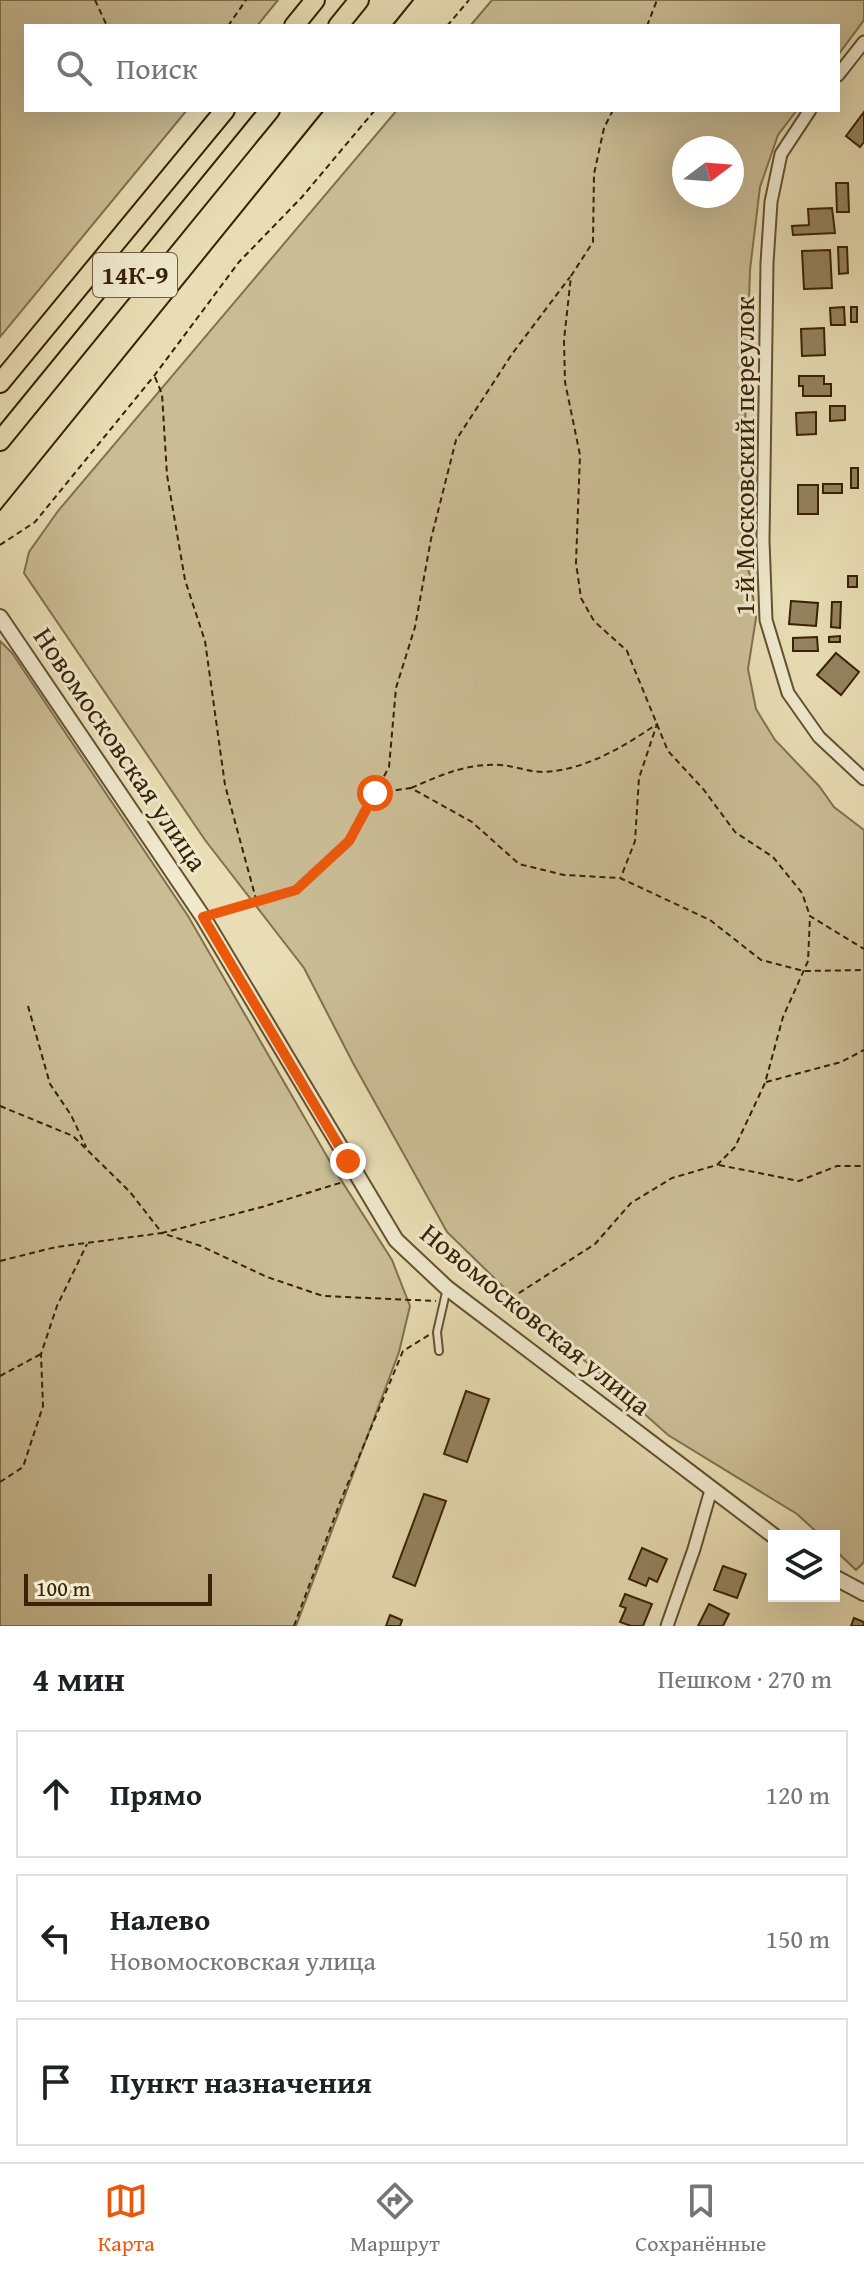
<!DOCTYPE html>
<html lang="ru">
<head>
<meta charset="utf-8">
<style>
  :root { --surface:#fff; --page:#f2f2f2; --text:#202124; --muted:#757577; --line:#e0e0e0; --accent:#ea580c }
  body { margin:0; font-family:"Gentium Book Plus",serif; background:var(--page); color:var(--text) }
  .controls { position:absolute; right:24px; bottom:24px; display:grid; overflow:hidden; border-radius:0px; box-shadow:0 8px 32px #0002 }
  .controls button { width:72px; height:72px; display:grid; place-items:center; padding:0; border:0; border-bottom:2px solid var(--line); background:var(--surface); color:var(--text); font:40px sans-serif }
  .compass { position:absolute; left:672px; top:136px; width:72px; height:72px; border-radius:50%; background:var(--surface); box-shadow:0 8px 32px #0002; rotate:74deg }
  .scale { position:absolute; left:24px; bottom:20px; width:188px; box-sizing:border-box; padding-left:8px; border:4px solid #392205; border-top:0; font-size:22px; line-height:28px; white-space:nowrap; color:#392205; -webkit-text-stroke:6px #f0e9ce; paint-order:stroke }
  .stop { position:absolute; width:24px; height:24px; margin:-18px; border:6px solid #ea580c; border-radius:50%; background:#fff }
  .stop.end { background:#ea580c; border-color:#fff; box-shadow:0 2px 8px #0008 }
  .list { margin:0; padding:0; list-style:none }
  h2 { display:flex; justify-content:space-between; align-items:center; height:104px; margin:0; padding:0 32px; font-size:34px }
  h2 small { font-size:26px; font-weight:400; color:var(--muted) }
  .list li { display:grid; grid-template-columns:52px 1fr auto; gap:24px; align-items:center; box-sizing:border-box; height:128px; margin:0 16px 16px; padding:0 16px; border:2px solid var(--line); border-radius:0px }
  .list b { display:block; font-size:30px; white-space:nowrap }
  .list p { margin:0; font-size:26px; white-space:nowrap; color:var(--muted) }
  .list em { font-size:26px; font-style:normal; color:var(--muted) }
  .icon { flex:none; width:44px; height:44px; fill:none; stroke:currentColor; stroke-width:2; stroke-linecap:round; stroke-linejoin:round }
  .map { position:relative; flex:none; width:864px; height:1626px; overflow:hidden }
  .search { position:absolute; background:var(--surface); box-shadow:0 8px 32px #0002; left:24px; right:24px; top:24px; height:88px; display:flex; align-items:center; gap:20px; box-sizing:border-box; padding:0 28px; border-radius:0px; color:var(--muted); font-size:30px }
  .sheet { height:536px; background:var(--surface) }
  nav { display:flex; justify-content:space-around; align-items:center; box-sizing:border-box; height:112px; border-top:2px solid var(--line); background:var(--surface); font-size:22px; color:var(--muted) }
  nav a { display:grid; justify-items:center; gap:4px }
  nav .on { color:var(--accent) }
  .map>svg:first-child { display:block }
  .green { fill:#cabd96; stroke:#82704e; stroke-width:2; fill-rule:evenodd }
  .building { fill:#948360; stroke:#392205; stroke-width:2 }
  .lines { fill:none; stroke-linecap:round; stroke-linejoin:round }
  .service-casing { stroke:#655131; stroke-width:10 }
  .minor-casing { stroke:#655131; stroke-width:15 }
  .tertiary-casing { stroke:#655131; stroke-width:18 }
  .primary-casing { stroke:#392205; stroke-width:22 }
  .path { stroke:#392205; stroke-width:2; stroke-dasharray:6 4; stroke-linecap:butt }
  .service { stroke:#f0e9ce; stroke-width:6 }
  .minor { stroke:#f0e9ce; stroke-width:11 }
  .tertiary { stroke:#f0e9ce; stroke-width:14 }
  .primary { stroke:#e8ddb4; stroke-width:18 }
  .tram { stroke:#392205; stroke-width:2 }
  .route { stroke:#ea580c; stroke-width:10 }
  .labels { text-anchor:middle; stroke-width:6; stroke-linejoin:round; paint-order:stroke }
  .shield { fill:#f0e9ce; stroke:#705e41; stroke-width:2 }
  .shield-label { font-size:26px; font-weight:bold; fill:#392205 }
  .street-label { font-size:28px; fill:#392205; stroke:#f0e9ce }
</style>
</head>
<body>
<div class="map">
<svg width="864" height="1626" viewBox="0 0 864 1626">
  <rect width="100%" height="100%" fill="#e8ddb4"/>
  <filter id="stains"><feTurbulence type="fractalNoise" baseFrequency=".0025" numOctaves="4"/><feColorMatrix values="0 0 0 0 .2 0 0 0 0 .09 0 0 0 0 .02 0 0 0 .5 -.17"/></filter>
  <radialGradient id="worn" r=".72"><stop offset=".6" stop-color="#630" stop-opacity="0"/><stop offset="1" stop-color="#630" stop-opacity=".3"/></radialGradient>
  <!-- green -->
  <g class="green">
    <polygon points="0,0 278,0 257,26 26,26 26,110 187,110 0,337"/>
    <polygon points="492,0 864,0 864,20 838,55 838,26 470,26"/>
    <path d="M397,110H797L778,135L760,187L750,270L741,549L750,575L756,618L748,669L756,709L775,740L819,786L834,807L864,830V1562L856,1570L834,1549V1536H821L797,1514L668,1435L520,1303L447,1232L353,1063L304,968L205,840L24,573L29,552L58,511ZM732,148V196H684V148Z"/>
    <polygon points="0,641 12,653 188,916 336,1172 392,1260 410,1306 399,1352 296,1626 0,1626"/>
  </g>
  <!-- building -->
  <g class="building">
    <polygon points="864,112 864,142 860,147 846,136"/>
    <polygon points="836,183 848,183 849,212 837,212"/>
    <polygon points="832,208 835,233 793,235 792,226 809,225 808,209"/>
    <polygon points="838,247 847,247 848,273 839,274"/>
    <polygon points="830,250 832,288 804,289 802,251"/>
    <polygon points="844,307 845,325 831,325 830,308"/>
    <rect x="851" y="307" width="6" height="15"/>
    <polygon points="824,328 825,355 802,356 801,329"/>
    <polygon points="799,376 824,376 824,384 831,384 831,396 803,396 803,386 799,386"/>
    <polygon points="830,406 845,406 845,420 830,421"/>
    <polygon points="816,412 816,434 797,435 796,413"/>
    <rect x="851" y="468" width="7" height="20"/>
    <rect x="823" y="484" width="19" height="9"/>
    <rect x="798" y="485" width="20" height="29"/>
    <rect x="848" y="576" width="9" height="11"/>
    <polygon points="791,601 818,603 816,626 789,624"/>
    <polygon points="832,602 841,602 840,628 831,627"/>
    <polygon points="840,636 840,642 829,642 829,637"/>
    <polygon points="817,637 818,651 793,651 793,638"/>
    <polygon points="836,653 859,672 841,695 817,675"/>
    <polygon points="466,1391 489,1399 467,1462 444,1454"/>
    <polygon points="424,1494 446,1501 415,1586 393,1577"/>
    <polygon points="642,1548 667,1559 657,1582 649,1578 646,1586 629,1579"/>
    <polygon points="723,1566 746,1574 737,1598 714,1590"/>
    <polygon points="625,1594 652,1604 643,1626 631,1626 620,1622 626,1608 620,1606"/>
    <polygon points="709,1604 729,1614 723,1626 698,1626"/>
    <polygon points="390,1615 402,1620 400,1626 386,1626"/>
    <polygon points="854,1618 864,1622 864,1626 851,1626"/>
  </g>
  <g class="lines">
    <!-- service casing -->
    <g class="service-casing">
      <polyline id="service" points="439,1351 437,1332 447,1288"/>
    </g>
    <!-- minor casing -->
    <g class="minor-casing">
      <g id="minor">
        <polyline points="838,75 864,42"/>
        <polyline points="810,110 781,154 771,202 767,263 763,541 766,620 788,693 819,737 864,779"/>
        <polyline points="667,1626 694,1549 711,1490"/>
      </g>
    </g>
    <!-- tertiary casing -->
    <g class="tertiary-casing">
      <g id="tertiary">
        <polyline points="0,617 203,917 396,1240 447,1288 774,1536"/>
        <polyline points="834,1577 864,1593"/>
      </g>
    </g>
    <!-- primary casing -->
    <g class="primary-casing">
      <g id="primary">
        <polyline points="294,26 315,0"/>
        <polyline points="338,26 359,0"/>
        <polyline points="0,383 225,110"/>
        <polyline points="0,441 270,110"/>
      </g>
    </g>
    <!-- path -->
    <g class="path">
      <polyline points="95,0 107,26"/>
      <polyline points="228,26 246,0"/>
      <polyline points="447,26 469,0"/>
      <polyline points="647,26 657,0"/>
      <polyline points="613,110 604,128 594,174 593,242 571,276 564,340 565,382 580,455 576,563 581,598 594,621 627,651 668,751 704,790 735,832 773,857 802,893 810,916"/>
      <polyline points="155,377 162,394 167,475 185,580 205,641 225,785 256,899"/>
      <polyline points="0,545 35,522 154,376 239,262 302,197 375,110"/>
      <path d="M411,788C441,775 467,763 500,765C515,766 529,772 543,772C586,770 623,747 657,724L639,778L635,841L621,877"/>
      <polyline points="376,793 411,788 472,822 519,864 564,875 620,878 710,920 761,960 804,971 864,970"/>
      <polyline points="215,913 296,890 349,841 389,767 396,688 415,627 431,539 456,440 512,354 570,277"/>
      <polyline points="28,1006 50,1084 71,1115 86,1147"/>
      <polyline points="766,1082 841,1062 864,1050"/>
      <polyline points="0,1106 73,1136 130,1192 162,1233 262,1207 343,1182"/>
      <polyline points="719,1165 799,1181 837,1166 864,1166"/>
      <polyline points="0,1261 56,1247 162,1233 201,1246 267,1277 323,1296 436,1301"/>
      <polyline points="502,1304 595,1244 631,1203 672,1178 717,1165 735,1147 765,1083 783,1017 808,961 810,916 864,949"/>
      <polyline points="0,1376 41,1354"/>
      <polyline points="0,1482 23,1467 43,1406 41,1354 57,1306 87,1244"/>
      <polyline points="294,1626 341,1500 403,1351 429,1335"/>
    </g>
    <!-- service -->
    <use href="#service" class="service"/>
    <!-- minor -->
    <use href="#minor" class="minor"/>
    <!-- tertiary -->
    <use href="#tertiary" class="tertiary"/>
    <!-- primary -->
    <use href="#primary" class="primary"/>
    <!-- tram -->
    <g class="tram">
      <polyline points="392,26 413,0"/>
      <polyline points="0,510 324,110"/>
    </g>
  </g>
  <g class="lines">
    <!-- route -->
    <polyline class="route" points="348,1161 203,917 296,890 349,841 375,793"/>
  </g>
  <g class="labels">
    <!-- shield labels -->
    <rect class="shield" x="93" y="253" width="84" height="44" rx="6"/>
    <g class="shield-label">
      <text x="135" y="284">14К-9</text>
    </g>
    <!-- street labels -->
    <g class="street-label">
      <text transform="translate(744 456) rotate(-90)" y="10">1-й Московский переулок</text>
      <text transform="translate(121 749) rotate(56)" y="10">Новомосковская улица</text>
      <text transform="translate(536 1319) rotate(39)" y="10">Новомосковская улица</text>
    </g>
  </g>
  <rect width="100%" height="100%" filter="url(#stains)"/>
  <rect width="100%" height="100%" fill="url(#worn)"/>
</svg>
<div class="controls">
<button><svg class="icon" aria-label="layers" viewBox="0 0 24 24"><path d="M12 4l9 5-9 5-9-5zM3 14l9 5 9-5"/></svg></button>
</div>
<svg class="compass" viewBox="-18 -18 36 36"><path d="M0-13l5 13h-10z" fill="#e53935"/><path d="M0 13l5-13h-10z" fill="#757577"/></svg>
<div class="scale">100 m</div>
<div class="stop" style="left:375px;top:793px"></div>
<div class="stop end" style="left:348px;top:1161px"></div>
<div class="search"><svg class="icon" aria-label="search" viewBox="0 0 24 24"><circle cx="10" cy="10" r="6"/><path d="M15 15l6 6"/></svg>Поиск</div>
</div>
<section class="sheet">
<h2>4 мин<small>Пешком · 270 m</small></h2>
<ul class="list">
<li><svg class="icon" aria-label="ahead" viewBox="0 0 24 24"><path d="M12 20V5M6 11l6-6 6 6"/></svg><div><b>Прямо</b></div><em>120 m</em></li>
<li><svg class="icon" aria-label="left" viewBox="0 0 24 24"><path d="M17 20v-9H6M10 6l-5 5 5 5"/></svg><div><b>Налево</b><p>Новомосковская улица</p></div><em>150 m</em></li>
<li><svg class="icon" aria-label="arrive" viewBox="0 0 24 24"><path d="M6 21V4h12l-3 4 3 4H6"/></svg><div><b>Пункт назначения</b></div></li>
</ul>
</section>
<nav>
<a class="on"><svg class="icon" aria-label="map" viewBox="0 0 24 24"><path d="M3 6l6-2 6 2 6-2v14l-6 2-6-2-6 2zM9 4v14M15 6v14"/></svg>Карта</a>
<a><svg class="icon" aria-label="directions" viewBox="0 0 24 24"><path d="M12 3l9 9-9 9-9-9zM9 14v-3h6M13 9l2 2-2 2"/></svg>Маршрут</a>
<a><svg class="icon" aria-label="saved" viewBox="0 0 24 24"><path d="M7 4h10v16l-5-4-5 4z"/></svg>Сохранённые</a>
</nav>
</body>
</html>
